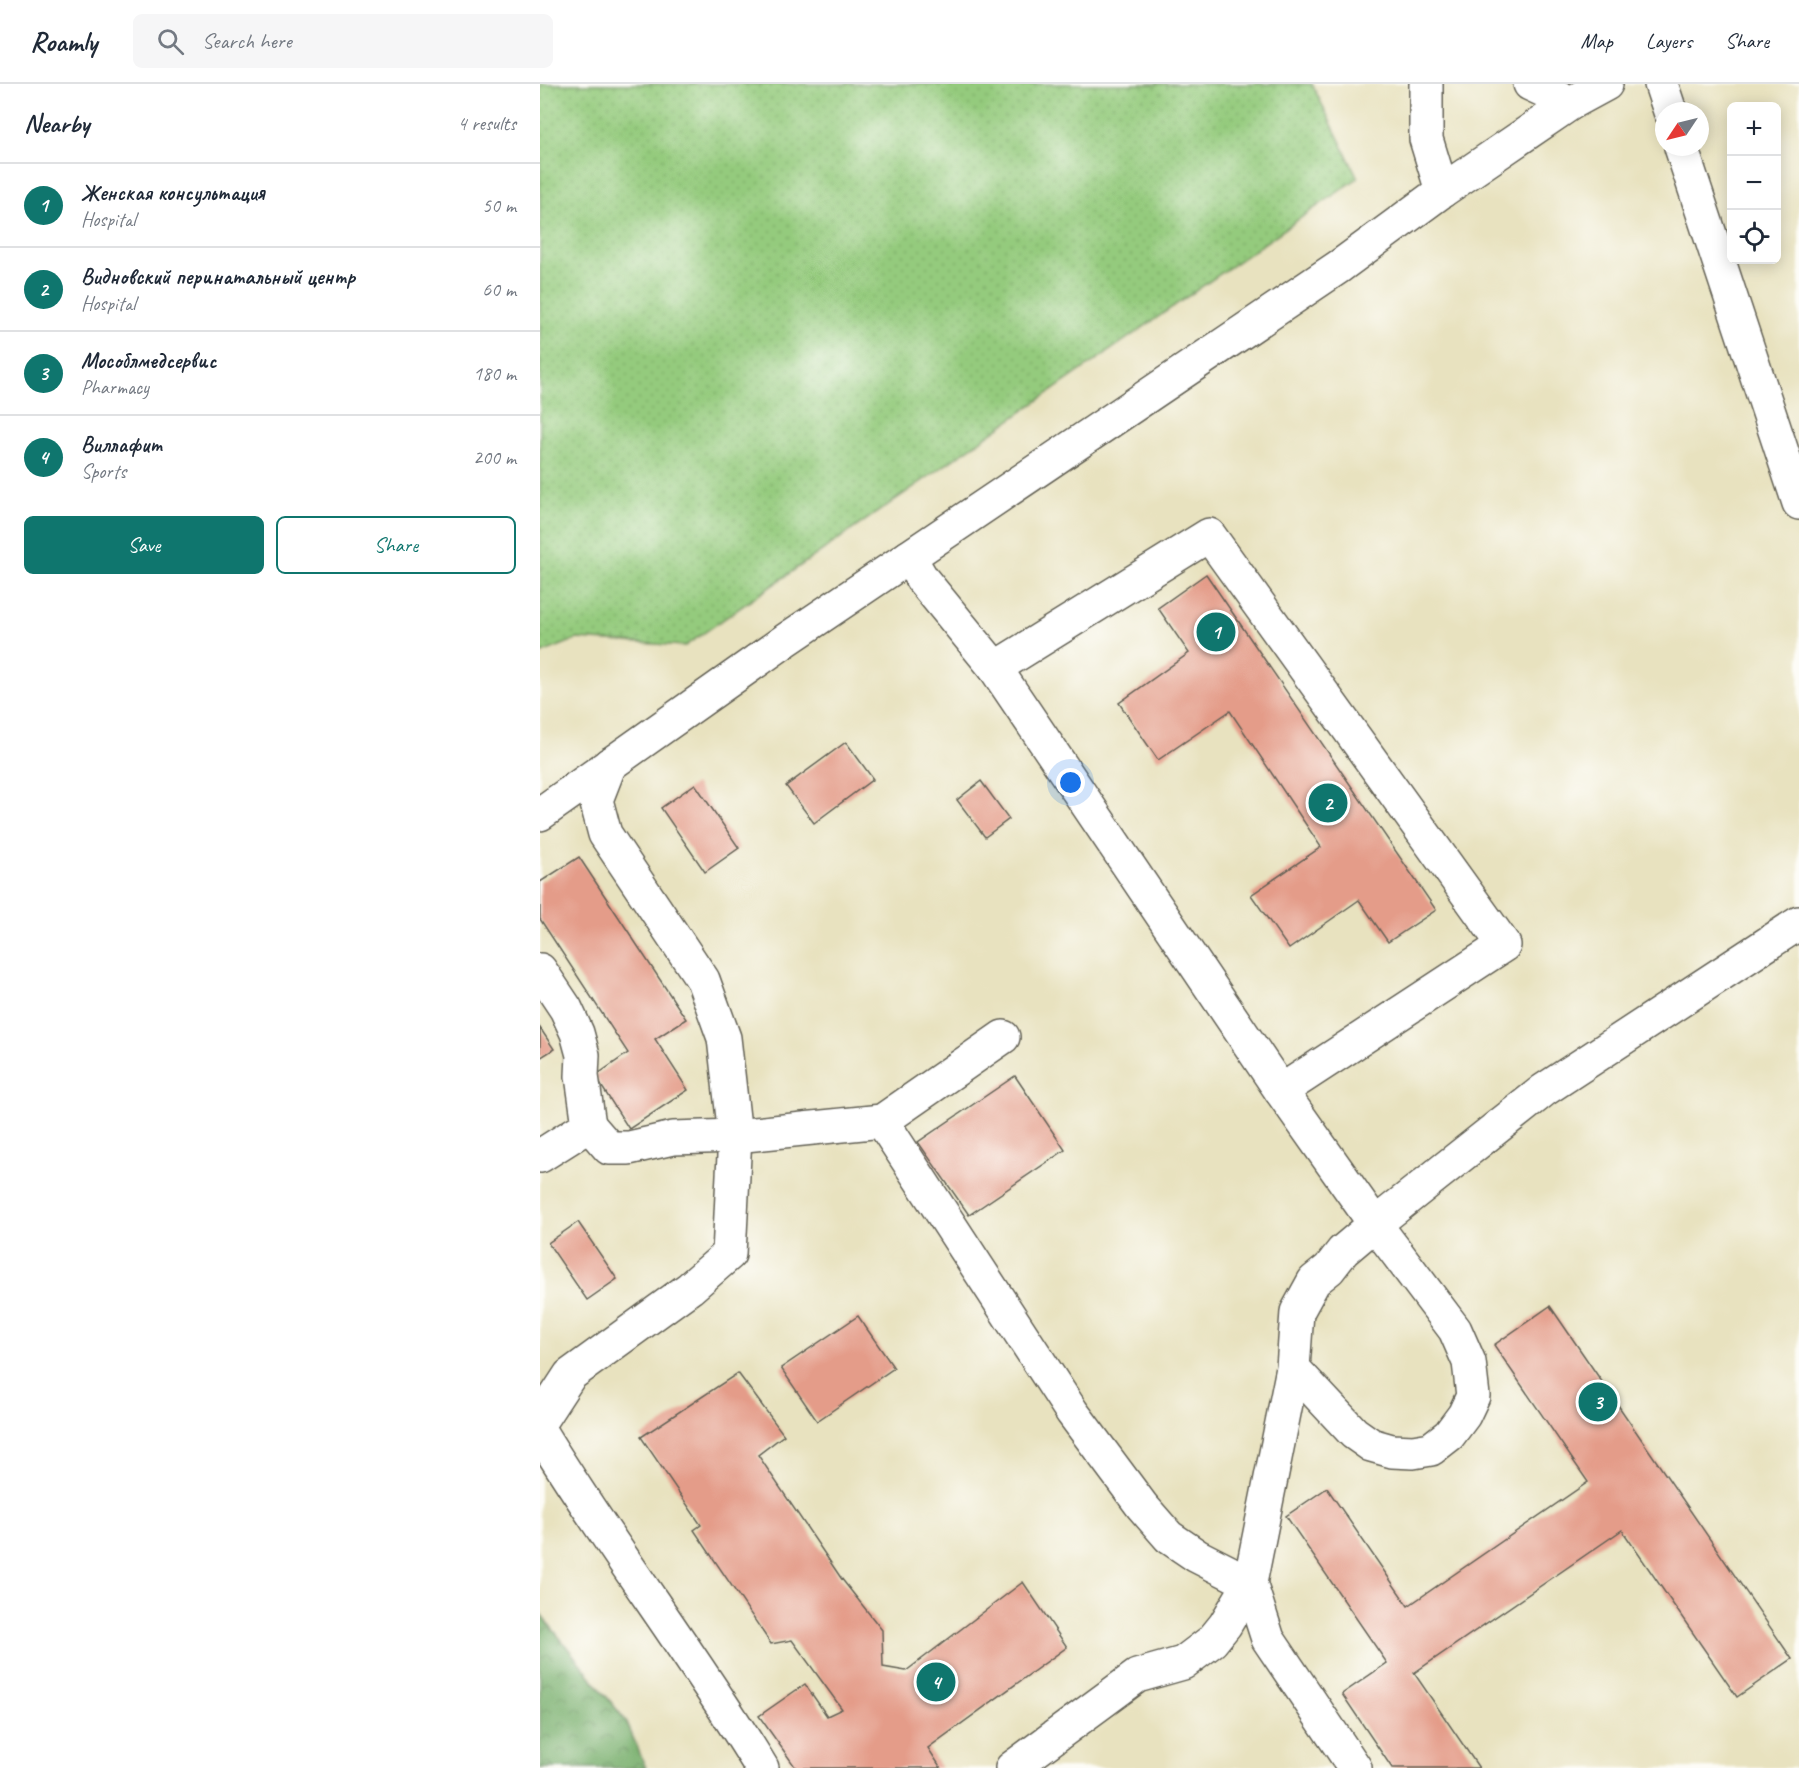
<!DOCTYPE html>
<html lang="en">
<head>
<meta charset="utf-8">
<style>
  :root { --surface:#fff; --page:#f6f6f7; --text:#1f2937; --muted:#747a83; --line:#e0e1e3; --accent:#0f766e }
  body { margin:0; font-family:Caveat,sans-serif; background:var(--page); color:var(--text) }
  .controls { position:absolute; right:18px; top:18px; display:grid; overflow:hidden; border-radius:9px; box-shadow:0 3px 15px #0003 }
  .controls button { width:54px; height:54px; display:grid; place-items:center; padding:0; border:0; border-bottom:2px solid var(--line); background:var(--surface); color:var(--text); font:30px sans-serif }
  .compass { position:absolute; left:1115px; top:18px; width:54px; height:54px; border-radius:50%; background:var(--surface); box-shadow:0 3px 15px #0003; rotate:235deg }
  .you { position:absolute; left:531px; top:699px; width:21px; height:21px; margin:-15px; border:4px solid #fff; border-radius:50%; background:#1a73e8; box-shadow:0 0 0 9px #1a73e833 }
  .badge { display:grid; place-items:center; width:39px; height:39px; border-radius:50%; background:var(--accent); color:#fff; font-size:20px; font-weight:700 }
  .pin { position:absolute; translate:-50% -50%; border:3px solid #fff; box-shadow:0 2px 6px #0006 }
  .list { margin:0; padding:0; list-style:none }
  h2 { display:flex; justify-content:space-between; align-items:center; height:78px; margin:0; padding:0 24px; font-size:26px }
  h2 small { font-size:20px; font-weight:400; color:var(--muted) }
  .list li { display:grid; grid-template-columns:39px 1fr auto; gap:18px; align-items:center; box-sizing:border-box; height:84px; padding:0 24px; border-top:2px solid var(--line) }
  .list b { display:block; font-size:22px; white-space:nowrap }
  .list p { margin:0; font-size:20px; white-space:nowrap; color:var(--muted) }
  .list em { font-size:20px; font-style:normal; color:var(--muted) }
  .actions { display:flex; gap:12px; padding:18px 24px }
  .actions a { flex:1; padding:14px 0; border:2px solid var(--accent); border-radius:9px; text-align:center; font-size:21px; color:var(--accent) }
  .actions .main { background:var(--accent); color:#fff }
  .icon { flex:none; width:33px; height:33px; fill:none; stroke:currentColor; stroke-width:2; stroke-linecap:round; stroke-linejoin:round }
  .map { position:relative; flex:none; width:1259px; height:1684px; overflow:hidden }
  header { display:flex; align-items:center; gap:36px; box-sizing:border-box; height:84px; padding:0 30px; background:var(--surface); border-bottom:2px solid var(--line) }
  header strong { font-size:28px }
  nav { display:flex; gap:33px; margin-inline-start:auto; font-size:21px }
  .search { width:420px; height:54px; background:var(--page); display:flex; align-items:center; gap:15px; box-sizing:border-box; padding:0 21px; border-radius:9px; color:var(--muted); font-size:22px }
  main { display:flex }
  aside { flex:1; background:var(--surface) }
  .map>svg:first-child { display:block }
  .grass { fill:url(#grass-dots); stroke:#58744c; stroke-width:1.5 }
  .forest { fill:url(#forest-crowns); stroke:#4a6644; stroke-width:1.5 }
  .building { fill:#e49c89 }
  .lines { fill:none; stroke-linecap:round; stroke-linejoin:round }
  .minor-casing { stroke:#636155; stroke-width:36 }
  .major-casing { stroke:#636155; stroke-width:36 }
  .minor { stroke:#fff; stroke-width:33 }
  .major { stroke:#fff; stroke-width:33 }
</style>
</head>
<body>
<header>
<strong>Roamly</strong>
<div class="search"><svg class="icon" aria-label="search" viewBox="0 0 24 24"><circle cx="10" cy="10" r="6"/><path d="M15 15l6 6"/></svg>Search here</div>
<nav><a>Map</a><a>Layers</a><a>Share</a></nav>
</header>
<main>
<aside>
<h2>Nearby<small>4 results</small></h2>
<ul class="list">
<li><span class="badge">1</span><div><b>Женская консультация</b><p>Hospital</p></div><em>50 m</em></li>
<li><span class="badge">2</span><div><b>Видновский перинатальный центр</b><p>Hospital</p></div><em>60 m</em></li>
<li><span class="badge">3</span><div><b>Мособлмедсервис</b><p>Pharmacy</p></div><em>180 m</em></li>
<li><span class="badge">4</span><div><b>Виллафит</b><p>Sports</p></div><em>200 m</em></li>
</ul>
<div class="actions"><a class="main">Save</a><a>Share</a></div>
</aside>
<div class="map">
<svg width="1259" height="1684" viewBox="0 0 1259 1684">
  <defs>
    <pattern id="grass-dots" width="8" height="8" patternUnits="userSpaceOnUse" patternTransform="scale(1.5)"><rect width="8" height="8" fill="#94cb7d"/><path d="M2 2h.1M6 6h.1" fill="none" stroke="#7fae6b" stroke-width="1.8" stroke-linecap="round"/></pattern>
    <pattern id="forest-crowns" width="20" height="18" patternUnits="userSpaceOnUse" patternTransform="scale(1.5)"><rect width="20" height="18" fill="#77af6c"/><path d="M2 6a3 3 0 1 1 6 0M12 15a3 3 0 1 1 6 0" fill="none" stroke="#618e58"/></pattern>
  </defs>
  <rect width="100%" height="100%" fill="#fdfcf7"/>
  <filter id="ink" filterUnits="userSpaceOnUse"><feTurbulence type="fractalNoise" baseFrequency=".0167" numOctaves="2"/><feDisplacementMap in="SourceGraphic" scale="12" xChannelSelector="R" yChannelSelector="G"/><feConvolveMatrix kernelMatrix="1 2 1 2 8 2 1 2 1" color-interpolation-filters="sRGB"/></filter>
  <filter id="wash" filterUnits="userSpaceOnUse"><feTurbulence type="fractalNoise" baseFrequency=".008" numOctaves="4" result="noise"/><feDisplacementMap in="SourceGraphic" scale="24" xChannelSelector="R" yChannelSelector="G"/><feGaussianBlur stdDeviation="1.35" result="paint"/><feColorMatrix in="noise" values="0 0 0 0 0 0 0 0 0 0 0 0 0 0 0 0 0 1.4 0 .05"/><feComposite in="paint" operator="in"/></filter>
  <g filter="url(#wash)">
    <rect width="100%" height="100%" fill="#e8e2bf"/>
    <!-- grass -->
    <polygon class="grass" points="0,0 772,0 818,94 145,562 37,555 0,570"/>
    <!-- forest -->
    <polygon class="forest" points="0,1529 86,1637 106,1684 0,1684"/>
    <g id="blocks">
      <!-- building -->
      <g class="building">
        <polygon points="666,490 896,826 848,858 819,816 749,865 711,811 781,763 690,627 618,676 579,619 649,569 618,524"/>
        <polygon points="306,658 333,695 274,739 246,702"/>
        <polygon points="441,697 469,735 445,753 417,716"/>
        <polygon points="155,700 199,764 165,788 121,724"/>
        <polygon points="39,773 146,935 115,955 148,1006 89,1045 55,992 88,969 0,835 0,798"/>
        <polygon points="0,944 14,965 0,974"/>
        <polygon points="475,992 525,1066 429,1131 378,1058"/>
        <polygon points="38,1138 77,1195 47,1216 8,1159"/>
        <polygon points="1010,1222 1252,1575 1197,1613 1082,1446 874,1589 939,1684 852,1684 802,1610 847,1579 746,1432 787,1404 868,1522 1048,1398 954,1261"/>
        <polygon points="318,1232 354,1284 277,1337 241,1284"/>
        <polygon points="198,1289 244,1351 218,1371 301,1494 342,1546 343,1583 366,1587 483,1498 527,1563 388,1664 401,1684 256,1684 219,1632 265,1600 287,1632 302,1625 252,1556 231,1560 154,1446 161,1441 101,1353"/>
      </g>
    </g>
  </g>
  <g filter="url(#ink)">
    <use href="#blocks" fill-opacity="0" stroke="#636155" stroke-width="1.5"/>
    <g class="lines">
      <!-- minor casing -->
      <g class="minor-casing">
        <g id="minor">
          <polyline points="886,0 886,55 902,107"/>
          <polyline points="990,0 1031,19"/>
          <polyline points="369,473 382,495 455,584 741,1007 835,1140 915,1246 929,1278 933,1312 924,1331 909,1351 891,1365 873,1368 852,1367 831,1361 814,1349 753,1284"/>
          <polyline points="455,584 669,451 964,861 741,1007"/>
          <polyline points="0,730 246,556 800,182 902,107 1031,19 1066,0"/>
          <polyline points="0,886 26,925 37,949 43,971 42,992 49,1041"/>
          <polyline points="342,1037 532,1328 602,1422 629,1453 657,1472 710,1499 728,1555 815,1684"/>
          <polyline points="0,1072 49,1041 69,1064 89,1064 133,1054 195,1052 342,1037 463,953"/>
          <polyline points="0,1337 30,1291 150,1204 189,1170 195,1052 184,954 163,896 65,750 56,716 70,680"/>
          <path d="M0,1348C70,1463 152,1569 222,1684"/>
          <polyline points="472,1684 597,1592 643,1579 672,1557 685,1541 710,1499 753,1284 757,1228 774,1197 789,1185 803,1167 835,1140 1004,1006 1259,839"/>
        </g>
      </g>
      <!-- major casing -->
      <g class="major-casing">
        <g id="major">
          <polyline points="1121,0 1130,27"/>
          <polyline points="1141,63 1259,419"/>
        </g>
      </g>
      <!-- minor -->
      <use href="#minor" class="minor"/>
      <!-- major -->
      <use href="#major" class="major"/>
    </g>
  </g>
</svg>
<div class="controls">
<button>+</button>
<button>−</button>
<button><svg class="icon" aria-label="locate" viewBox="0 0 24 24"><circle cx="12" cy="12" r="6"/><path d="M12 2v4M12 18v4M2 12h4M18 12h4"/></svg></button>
</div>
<svg class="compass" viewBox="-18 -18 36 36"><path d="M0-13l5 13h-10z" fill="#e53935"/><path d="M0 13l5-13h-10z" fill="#747a83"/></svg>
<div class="you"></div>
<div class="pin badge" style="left:676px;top:548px">1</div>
<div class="pin badge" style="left:788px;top:719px">2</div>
<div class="pin badge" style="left:1058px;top:1318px">3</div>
<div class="pin badge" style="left:396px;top:1598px">4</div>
</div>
</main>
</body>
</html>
